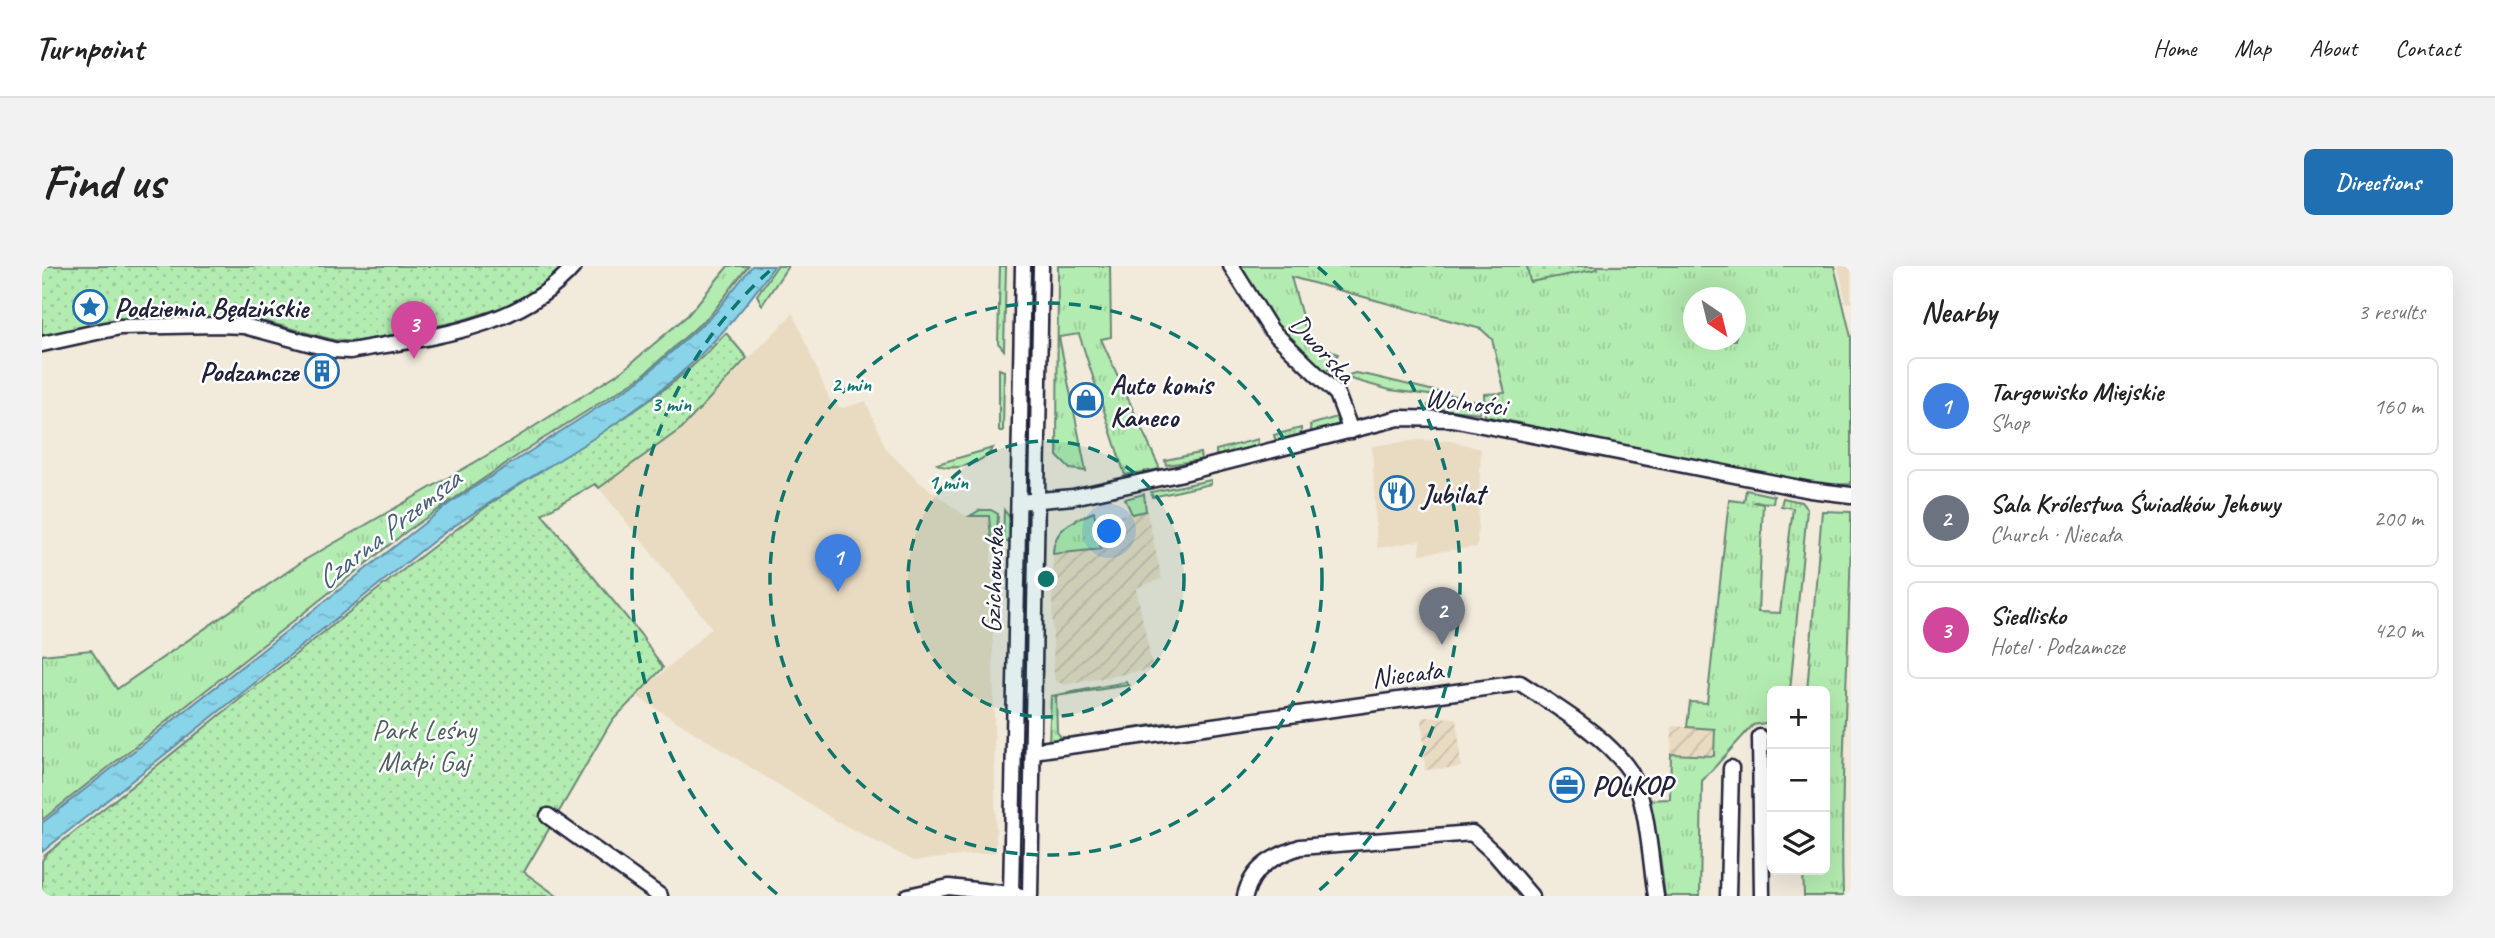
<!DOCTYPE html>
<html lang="en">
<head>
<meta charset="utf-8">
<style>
  :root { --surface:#fff; --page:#f2f2f2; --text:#222; --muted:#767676; --line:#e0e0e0; --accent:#1f6fb2 }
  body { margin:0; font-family:Caveat,sans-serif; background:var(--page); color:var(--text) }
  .controls { position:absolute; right:21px; bottom:21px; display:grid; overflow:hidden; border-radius:10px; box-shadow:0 7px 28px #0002 }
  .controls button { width:63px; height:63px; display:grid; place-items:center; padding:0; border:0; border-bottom:2px solid var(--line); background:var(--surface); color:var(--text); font:35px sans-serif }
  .compass { position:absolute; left:1641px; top:21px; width:63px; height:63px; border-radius:50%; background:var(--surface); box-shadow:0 7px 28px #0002; rotate:145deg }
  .you { position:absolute; left:1068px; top:266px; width:24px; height:24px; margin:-18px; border:5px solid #fff; border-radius:50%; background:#1a73e8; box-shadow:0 0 0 10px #1a73e833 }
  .badge { display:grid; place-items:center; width:46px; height:46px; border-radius:50%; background:var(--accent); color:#fff; font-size:23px; font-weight:700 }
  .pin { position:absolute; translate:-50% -58px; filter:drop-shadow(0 2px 4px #0008) }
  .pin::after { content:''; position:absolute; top:37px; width:24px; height:21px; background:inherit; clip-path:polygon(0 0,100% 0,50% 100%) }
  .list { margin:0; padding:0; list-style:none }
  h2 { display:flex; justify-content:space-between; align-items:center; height:91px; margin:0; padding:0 28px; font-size:30px }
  h2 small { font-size:23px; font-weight:400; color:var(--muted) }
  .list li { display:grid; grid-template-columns:46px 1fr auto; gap:21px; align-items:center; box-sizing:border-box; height:98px; margin:0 14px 14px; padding:0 14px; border:2px solid var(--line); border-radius:10px }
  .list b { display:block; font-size:26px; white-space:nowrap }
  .list p { margin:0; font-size:23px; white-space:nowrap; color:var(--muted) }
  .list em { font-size:23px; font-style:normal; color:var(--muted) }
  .icon { flex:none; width:38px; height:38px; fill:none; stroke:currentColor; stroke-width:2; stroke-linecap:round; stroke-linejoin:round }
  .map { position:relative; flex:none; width:1809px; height:630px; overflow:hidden; border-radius:10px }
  header { display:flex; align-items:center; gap:42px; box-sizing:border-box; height:98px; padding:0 35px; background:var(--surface); border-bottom:2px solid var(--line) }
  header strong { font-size:33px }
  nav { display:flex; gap:38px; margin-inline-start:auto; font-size:24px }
  .intro { display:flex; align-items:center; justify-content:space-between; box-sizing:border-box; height:168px; padding:0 42px }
  h1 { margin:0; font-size:49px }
  .button { padding:18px 32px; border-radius:10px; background:var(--accent); color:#fff; font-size:24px; font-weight:700 }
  main { display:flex; gap:42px; padding:0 42px }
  aside { flex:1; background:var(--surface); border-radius:10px; box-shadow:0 7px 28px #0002 }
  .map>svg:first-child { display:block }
  .built { fill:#e9dbc2 }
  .industrial { fill:url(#industrial-furrows) }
  .grass { fill:url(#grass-tufts); stroke:#6a8776; stroke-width:2; fill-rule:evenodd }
  .park { fill:url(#park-dots); stroke:#6a8776; stroke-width:2 }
  .water { fill:url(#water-ripples); stroke:#608da4; stroke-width:2 }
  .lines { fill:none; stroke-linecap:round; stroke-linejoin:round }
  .minor-casing { stroke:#22223b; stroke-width:19 }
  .minor { stroke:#fff; stroke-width:14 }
  .ring { fill:none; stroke:#0f766e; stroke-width:3.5; stroke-dasharray:12 9 }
  .labels { text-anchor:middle; stroke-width:5; stroke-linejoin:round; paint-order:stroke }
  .poi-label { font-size:28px; font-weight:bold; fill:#22223b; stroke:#fff; text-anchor:start }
  .street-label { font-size:28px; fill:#22223b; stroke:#fff }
  .park-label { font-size:28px; fill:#4e5f5e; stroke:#fff }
  .water-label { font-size:30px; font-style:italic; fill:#466078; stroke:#fff }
  .centre { fill:#0f766e; stroke:#fff; stroke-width:3.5 }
  .ring-label { font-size:21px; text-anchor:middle; font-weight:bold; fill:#0f766e; stroke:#fff; stroke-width:5; stroke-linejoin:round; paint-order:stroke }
</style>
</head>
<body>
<header>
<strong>Turnpoint</strong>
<nav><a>Home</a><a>Map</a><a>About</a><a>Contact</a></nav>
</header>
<div class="intro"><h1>Find us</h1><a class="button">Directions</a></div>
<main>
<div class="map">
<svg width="1809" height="630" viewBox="0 0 1809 630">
  <defs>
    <pattern id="industrial-furrows" width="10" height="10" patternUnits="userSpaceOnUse" patternTransform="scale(1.75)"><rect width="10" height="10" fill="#e9dbc2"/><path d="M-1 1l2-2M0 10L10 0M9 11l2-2" fill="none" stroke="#c8bca8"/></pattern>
    <pattern id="grass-tufts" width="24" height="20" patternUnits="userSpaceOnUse" patternTransform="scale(1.75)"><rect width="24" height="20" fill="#b3ecb0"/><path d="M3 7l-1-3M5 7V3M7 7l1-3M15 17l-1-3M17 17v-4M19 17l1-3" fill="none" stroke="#9aca98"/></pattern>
    <pattern id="park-dots" width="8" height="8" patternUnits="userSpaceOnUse" patternTransform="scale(1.75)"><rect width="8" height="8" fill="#b3ecb0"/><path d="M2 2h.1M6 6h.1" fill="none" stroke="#9aca98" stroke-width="1.8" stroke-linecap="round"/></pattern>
    <pattern id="water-ripples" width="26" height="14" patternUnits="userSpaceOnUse" patternTransform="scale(1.75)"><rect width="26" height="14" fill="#8ad4ea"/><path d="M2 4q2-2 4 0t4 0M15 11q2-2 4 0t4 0" fill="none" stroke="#77b6ca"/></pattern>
  </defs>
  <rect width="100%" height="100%" fill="#f2eadb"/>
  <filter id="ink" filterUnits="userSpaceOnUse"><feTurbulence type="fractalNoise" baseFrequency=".0143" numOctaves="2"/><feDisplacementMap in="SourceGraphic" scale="14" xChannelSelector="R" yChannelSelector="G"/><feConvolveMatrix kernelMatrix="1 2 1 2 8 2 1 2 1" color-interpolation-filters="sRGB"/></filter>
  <g filter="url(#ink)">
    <!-- built -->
    <g class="built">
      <polygon points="1796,0 1809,0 1809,36 1804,37"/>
      <polygon points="751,47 789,137 801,142 824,135 844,183 876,215 922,249 949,249 954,586 872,595 796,556 594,430 670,362 557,222 640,162"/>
      <polygon points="1376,174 1410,175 1439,183 1435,281 1378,288 1378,275 1335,282 1330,180"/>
    </g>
    <!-- industrial -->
    <g class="industrial">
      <polygon points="1104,242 1120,313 1094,322 1111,403 1022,419 1012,414 1010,342 1020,339 1010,341 1011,289 1058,280 1053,257"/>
      <polygon points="1380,451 1415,452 1419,501 1383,504"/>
      <polygon points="1630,460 1673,463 1672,491 1629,488"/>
    </g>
    <!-- grass -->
    <g class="grass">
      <polygon points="686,0 706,0 670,47 599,111 488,181 365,265 0,554 0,389 49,384 75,423 261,295 461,180 580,105 646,49"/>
      <polygon points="735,0 746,0 720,39 715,29"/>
      <polygon points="958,0 964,0 962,84 956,77"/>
      <polygon points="988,0 994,0 989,166 986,106"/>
      <polygon points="1016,0 1068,0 1069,71 1059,73 1118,203 1083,209 1037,68 1017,71 1044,205 1028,203 1015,190"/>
      <path d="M1194,0H1792L1809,71V218L1777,219L1443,150L1442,128L1463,127L1450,73L1439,63L1249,11L1263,61L1272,75L1296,88L1282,110L1232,63ZM1652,32H1694V74H1652Z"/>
      <polygon points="957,103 962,105 961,165 957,165"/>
      <polygon points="1313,107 1330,110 1434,135 1348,124 1301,111"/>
      <polygon points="1405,137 1438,142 1438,147 1386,142 1386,139"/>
      <polygon points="1295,151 1300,152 1295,159 1272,166 1269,164 1268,159"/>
      <polygon points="1259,162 1259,169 1237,175 1233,173 1232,169"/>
      <polygon points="1216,173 1215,181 1178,191 1174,188 1174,184"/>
      <path d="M951,182C942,197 911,207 895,198Z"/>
      <polygon points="1158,187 1159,194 1124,199 1123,194"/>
      <polygon points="1169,214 1169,218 1110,231 1109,226"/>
      <polygon points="1704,224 1732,230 1731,237 1711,236 1721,238 1716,346 1738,347 1751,242 1739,240 1741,232 1759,236 1765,243 1748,425 1730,425 1730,456 1711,459 1660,515 1658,630 1623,630 1618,589 1605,534 1628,533 1629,488 1672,490 1673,463 1645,461 1648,436 1665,437 1687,234 1702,236"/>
      <polygon points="1102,228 1104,245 1090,248 1083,233"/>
      <polygon points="938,244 949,244 956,248 955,270 949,272 947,250 928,250"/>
      <polygon points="962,244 969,253 969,278 961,274"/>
      <path d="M1780,245L1809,246C1809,375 1797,501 1801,630H1762L1761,604H1783V425H1765Z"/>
      <path d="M1052,246L1059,283L1011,288C1011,263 1030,255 1052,246Z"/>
      <polygon points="982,322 986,397 982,453 979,449"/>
      <polygon points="1084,416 1087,419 1014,430 1015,466 1019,471 1025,471 1023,475 1007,477 1009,430"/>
      <polygon points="1129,456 1129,460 1033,474 1033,471"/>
      <polygon points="982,462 984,463 982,610 977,610 977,481"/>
    </g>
    <!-- park -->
    <g class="park">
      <polygon points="0,0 522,0 481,35 414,56 314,76 292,74 198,49 57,58 0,71"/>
      <polygon points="1485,0 1555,0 1556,3 1488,16"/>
      <path d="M684,67L705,92L640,162L557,222L553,218L500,248L599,369L621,402L569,456L482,606L515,630H0V595L3,589C149,474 291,355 440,244C524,182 611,147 684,67Z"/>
    </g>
    <!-- water -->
    <path class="water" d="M710,0H732C701,45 664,88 621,122C552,179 470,218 398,270L0,586V557L408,237L598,114L672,48Z"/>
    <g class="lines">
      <!-- minor casing -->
      <g class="minor-casing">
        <g id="minor">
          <polyline points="1189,0 1229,64 1295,128 1309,165"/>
          <path d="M0,78L78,61L174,59L202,60L292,84L308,85C386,71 477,64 532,0"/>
          <polyline points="977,236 1031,231 1141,207 1357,152 1410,153 1768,224 1809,229"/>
          <polyline points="1718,471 1720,630"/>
          <path d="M991,485L1478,417C1513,440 1563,469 1587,504C1606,533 1608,595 1614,630"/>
          <polyline points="506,550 618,630"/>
          <polyline points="866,630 907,621 976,629"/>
          <polyline points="969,630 981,0"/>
          <polyline points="988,630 999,0"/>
          <path d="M1203,630C1210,601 1232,590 1258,581L1430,567L1453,588L1489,630"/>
          <polyline points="1686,630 1689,502"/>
        </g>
      </g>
      <!-- minor -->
      <use href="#minor" class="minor"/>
    </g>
  </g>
  <!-- distance rings -->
  <circle cx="1004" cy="313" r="138" fill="#0f766e" fill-opacity=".12"/>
  <g class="ring">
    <circle cx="1004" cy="313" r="138"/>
    <circle cx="1004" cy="313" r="276"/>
    <path d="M735 628A414 414 0 0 1 732 1M1276 1A414 414 0 0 1 1273 628"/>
  </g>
  <!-- icons -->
  <defs>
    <g id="sight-ring" transform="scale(1.75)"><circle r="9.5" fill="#fff" stroke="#1f6fb2" stroke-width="1.5"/><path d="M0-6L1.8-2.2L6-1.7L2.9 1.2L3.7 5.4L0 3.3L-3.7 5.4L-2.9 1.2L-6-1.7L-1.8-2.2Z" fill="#1f6fb2"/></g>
    <g id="building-ring" transform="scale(1.75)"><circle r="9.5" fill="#fff" stroke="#1f6fb2" stroke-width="1.5"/><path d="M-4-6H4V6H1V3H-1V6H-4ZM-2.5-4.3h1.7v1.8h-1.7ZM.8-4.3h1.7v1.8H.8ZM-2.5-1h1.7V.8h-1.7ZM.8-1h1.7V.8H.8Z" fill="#1f6fb2"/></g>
    <g id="shop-ring" transform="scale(1.75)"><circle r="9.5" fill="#fff" stroke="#1f6fb2" stroke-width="1.5"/><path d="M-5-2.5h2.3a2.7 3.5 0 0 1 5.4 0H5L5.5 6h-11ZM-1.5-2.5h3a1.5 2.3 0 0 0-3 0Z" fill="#1f6fb2"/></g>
    <g id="restaurant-ring" transform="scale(1.75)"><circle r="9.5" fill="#fff" stroke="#1f6fb2" stroke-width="1.5"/><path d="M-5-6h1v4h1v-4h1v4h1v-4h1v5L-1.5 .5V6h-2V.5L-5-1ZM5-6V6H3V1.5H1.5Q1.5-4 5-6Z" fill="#1f6fb2"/></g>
    <g id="office-ring" transform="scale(1.75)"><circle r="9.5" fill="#fff" stroke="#1f6fb2" stroke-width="1.5"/><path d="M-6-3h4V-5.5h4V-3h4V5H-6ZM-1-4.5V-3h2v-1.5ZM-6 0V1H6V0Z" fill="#1f6fb2"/></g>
  </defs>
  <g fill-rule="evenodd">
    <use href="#sight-ring" x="48" y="41"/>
    <use href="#building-ring" x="280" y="105"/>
    <use href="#shop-ring" x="1044" y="134"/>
    <use href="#restaurant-ring" x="1355" y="227"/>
    <use href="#office-ring" x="1525" y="519"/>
  </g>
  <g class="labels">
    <!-- poi labels -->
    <g class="poi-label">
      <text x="72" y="51">Podziemia Będzińskie</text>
      <text x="256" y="115" text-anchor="end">Podzamcze</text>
      <text x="1068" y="128">Auto komis<tspan x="1068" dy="32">Kaneco</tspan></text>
      <text x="1380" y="237">Jubilat</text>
      <text x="1550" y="529">POLKOP</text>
    </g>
    <!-- street labels -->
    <g class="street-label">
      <text transform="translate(1281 82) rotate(47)" y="10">Dworska</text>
      <text transform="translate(1424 135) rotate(7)" y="10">Wolności</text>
      <text transform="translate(950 314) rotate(-88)" y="10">Gzichowska</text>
      <text transform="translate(1365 407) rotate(-7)" y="10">Niecała</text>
    </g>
    <!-- park labels -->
    <g class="park-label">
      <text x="382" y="473">Park Leśny<tspan x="382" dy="32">Małpi Gaj</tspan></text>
    </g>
    <!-- water labels -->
    <g class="water-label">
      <text transform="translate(346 263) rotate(-38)" y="10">Czarna Przemsza</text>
    </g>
  </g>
  <circle cx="1004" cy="313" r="10" class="centre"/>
  <g class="ring-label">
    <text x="809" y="125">2 min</text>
    <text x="629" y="145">3 min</text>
    <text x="906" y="223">1 min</text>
  </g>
</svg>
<div class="controls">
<button>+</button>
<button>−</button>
<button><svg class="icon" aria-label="layers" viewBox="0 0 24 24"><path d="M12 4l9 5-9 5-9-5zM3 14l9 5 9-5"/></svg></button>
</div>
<svg class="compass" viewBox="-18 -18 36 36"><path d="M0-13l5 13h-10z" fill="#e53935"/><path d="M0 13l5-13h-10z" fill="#767676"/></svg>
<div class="you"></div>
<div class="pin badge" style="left:796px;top:326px;background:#3f7fe0">1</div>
<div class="pin badge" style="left:1400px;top:379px;background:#6b7280">2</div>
<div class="pin badge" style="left:372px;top:93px;background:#d1479c">3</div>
</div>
<aside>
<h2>Nearby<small>3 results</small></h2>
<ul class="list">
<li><span class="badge" style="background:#3f7fe0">1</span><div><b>Targowisko Miejskie</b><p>Shop</p></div><em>160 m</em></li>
<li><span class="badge" style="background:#6b7280">2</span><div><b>Sala Królestwa Świadków Jehowy</b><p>Church · Niecała</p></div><em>200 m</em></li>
<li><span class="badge" style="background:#d1479c">3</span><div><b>Siedlisko</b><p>Hotel · Podzamcze</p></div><em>420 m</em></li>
</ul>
</aside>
</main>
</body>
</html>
